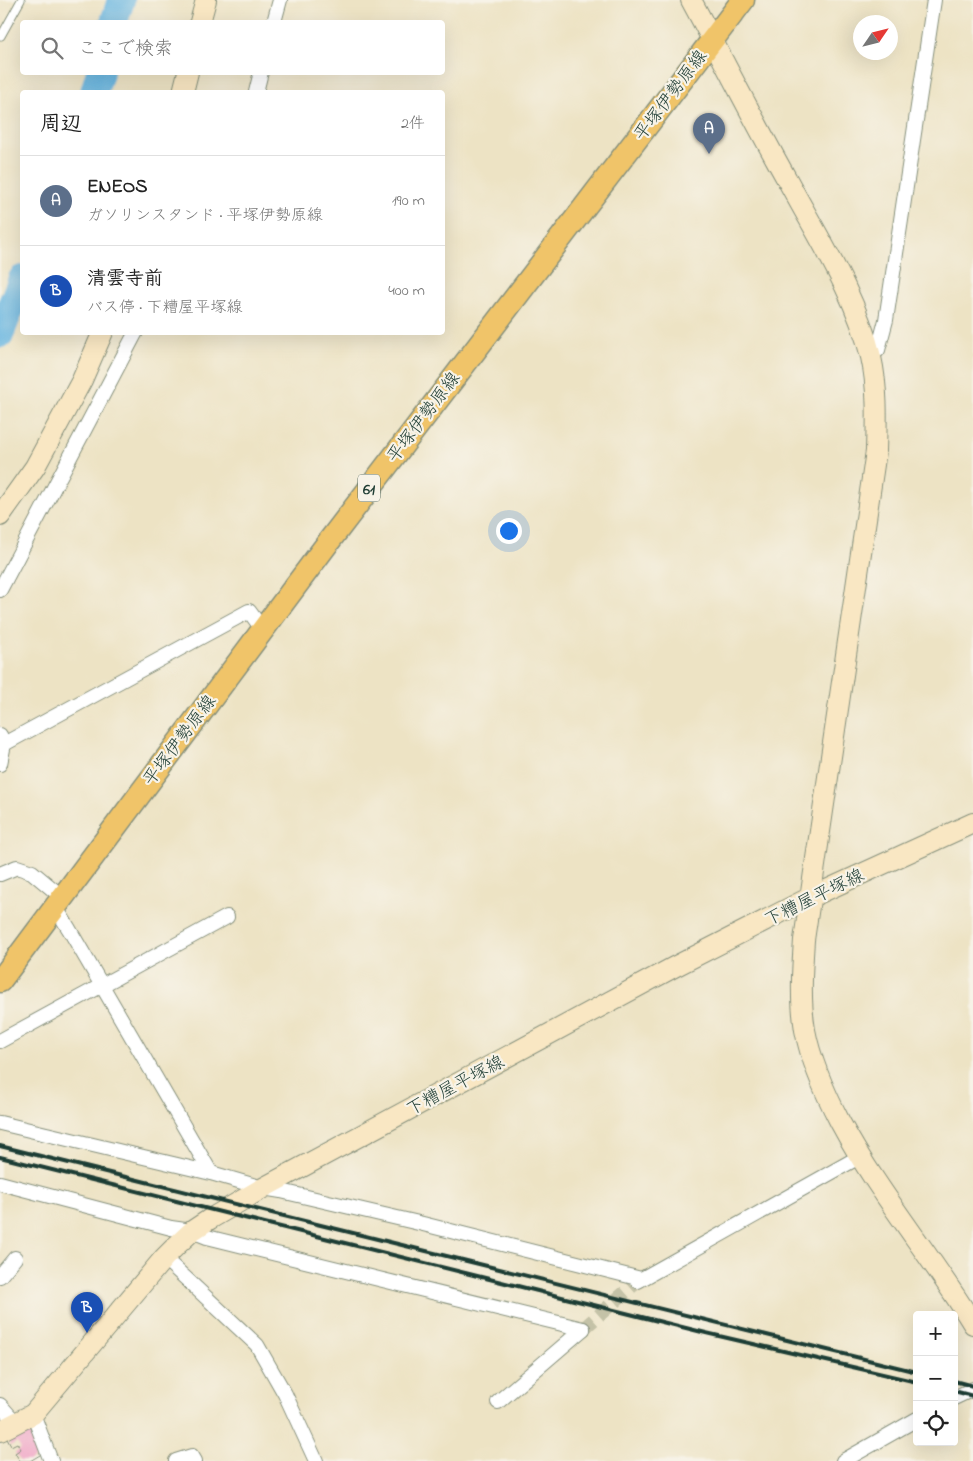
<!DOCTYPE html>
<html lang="ja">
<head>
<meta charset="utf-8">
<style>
  :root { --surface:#fff; --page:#f6f6f6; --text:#222; --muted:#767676; --line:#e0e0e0; --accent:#b5179e }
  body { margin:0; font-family:"Indie Flower","Klee One",sans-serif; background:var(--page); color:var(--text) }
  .controls { position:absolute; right:15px; bottom:15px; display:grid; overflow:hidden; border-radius:5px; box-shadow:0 5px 20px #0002 }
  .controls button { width:45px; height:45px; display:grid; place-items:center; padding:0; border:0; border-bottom:1px solid var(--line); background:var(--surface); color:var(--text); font:25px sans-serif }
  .compass { position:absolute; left:853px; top:15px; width:45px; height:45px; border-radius:50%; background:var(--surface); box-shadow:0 5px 20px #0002; rotate:55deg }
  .you { position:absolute; left:508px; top:530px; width:18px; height:18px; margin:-12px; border:4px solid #fff; border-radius:50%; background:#1a73e8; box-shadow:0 0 0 8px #1a73e833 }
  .badge { display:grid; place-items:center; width:32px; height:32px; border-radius:50%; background:var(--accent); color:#fff; font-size:16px; font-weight:700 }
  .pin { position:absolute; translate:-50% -41px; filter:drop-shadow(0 1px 2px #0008) }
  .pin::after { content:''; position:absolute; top:26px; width:18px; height:15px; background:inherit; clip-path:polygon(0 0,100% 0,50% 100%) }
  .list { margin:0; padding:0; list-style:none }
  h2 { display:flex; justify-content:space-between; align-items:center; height:65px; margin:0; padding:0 20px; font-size:21px }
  h2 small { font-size:16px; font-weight:400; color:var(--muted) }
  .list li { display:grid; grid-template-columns:32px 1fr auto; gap:15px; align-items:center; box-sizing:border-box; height:90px; padding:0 20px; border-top:1px solid var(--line) }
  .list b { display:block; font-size:19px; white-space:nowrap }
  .list p { margin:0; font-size:16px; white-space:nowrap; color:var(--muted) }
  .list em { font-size:16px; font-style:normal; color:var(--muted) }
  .icon { flex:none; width:28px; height:28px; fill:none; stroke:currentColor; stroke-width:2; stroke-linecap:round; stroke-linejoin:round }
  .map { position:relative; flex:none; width:973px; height:1461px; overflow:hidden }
  .search { position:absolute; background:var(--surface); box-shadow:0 5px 20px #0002; left:20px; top:20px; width:425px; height:55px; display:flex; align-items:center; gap:12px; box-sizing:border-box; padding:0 18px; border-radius:5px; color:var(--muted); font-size:19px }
  .panel { position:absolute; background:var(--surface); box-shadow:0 5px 20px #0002; left:20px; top:90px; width:425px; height:245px; border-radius:5px }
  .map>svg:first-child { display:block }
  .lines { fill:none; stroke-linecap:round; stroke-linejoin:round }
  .river { stroke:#67b6e1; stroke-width:28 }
  .building { fill:#f0a5c6 }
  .street-tunnel { stroke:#c4c2a7; stroke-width:14; stroke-dasharray:14 7; stroke-linecap:butt }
  .lane-casing { stroke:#86907c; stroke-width:9 }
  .street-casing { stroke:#86907c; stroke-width:16 }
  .secondary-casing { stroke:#86907c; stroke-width:22 }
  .primary-casing { stroke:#86907c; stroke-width:25 }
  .lane { stroke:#fff; stroke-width:7 }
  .street { stroke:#fff; stroke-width:14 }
  .secondary { stroke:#f9e7c3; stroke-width:20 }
  .primary { stroke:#f0c469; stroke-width:22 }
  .rail { stroke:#1f3d34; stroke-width:4 }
  .labels { text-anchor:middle; stroke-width:4.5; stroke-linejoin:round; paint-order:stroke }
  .shield { fill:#f7f3e8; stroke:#60746a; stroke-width:1 }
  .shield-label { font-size:16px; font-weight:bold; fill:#1f3d34 }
  .street-label { font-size:18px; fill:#1f3d34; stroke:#f7f3e8 }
</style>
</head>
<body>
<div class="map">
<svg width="973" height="1461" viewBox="0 0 973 1461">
  <rect width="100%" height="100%" fill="#f7f3e8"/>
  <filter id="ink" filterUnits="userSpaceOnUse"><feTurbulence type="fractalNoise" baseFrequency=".02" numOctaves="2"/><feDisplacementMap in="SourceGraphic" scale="10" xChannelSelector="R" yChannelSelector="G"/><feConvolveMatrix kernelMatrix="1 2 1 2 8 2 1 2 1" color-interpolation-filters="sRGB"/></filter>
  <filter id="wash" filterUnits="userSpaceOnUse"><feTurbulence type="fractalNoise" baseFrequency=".0096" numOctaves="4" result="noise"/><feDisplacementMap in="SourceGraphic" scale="20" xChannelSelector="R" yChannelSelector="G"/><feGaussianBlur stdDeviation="1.12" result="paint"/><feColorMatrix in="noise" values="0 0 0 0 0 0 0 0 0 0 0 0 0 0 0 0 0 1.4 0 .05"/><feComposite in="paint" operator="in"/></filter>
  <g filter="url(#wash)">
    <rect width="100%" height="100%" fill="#ede3c4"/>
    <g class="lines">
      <!-- river -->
      <g class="river">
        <polyline points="114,22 121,0"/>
        <polyline points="94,92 100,72"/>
        <polyline points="0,334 22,279"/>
      </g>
    </g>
    <g id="blocks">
      <!-- building -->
      <polygon class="building" points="28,1425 45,1452 30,1461 20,1461 15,1453 21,1449 17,1443 11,1446 6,1437"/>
    </g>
  </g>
  <g filter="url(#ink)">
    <use href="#blocks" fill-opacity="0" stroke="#86907c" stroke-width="1"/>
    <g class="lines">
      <!-- street-tunnel -->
      <polyline class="street-tunnel" points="583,1329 638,1281"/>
      <!-- lane casing -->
      <g class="lane-casing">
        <polyline id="lane" points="0,35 1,36 21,0"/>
      </g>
      <!-- street casing -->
      <g class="street-casing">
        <g id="street">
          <polyline points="274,22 280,0"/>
          <polyline points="256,92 261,72"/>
          <polyline points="870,356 878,350 886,320 934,0"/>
          <polyline points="0,590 136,332"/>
          <polyline points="0,735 4,744 0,764"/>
          <polyline points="4,744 249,611 263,630"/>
          <polyline points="0,874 17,867 32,872 62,897"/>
          <polyline points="56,908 69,929 211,1173"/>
          <polyline points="0,1041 227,917"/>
          <polyline points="0,1123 211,1173 263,1188 281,1191 423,1224 641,1279"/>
          <polyline points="0,1183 171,1228 192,1231 207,1237 583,1329"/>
          <polyline points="164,1258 257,1345 285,1394 316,1461"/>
          <polyline points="0,1276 15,1258"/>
          <polyline points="638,1281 859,1157"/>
          <polyline points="954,1398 973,1389"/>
          <polyline points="498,1402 583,1329"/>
          <polyline points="0,1405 15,1422"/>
          <polyline points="33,1414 51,1461"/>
          <polyline points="176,1461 192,1456 195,1461"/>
          <polyline points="843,1461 917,1419"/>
        </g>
      </g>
      <!-- secondary casing -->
      <g class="secondary-casing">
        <g id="secondary">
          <path d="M691,0C724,61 755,123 789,183C819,239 856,295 871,357C878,388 877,419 876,451L804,940C802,970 800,1000 805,1030C811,1062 825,1093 840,1122C878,1193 931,1255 973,1324"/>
          <polyline points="200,22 206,0"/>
          <polyline points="183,92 188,72"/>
          <polyline points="0,516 35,467 82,380 103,332"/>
          <polyline points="0,1431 33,1414 164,1258 177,1245 192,1231 210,1219 263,1188 674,967 809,898 973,823"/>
        </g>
      </g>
      <!-- primary casing -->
      <g class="primary-casing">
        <polyline id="primary" points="0,981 330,540 743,0"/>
      </g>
      <!-- lane -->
      <use href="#lane" class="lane"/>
      <!-- street -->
      <use href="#street" class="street"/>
      <!-- secondary -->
      <use href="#secondary" class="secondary"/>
      <!-- primary -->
      <use href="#primary" class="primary"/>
      <!-- rail -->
      <g class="rail">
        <polyline points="0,1146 917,1372"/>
        <polyline points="0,1157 706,1333 917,1382"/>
        <polyline points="954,1381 973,1386"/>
        <polyline points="954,1391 973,1396"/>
      </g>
    </g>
  </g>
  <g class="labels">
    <!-- shield labels -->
    <rect class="shield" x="358" y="474.5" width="22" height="27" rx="4"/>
    <g class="shield-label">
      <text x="369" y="494">61</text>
    </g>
    <!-- street labels -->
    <g class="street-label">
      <text transform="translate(670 95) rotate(-53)" y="6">平塚伊勢原線</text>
      <text transform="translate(423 417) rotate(-53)" y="6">平塚伊勢原線</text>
      <text transform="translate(179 740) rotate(-53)" y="6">平塚伊勢原線</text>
      <text transform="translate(814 897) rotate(-26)" y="6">下糟屋平塚線</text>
      <text transform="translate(455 1085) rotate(-28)" y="6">下糟屋平塚線</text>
    </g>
  </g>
</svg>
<div class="controls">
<button>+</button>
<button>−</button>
<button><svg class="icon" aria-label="locate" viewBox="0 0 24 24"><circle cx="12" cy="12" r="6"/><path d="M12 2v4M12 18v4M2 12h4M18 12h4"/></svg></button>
</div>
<svg class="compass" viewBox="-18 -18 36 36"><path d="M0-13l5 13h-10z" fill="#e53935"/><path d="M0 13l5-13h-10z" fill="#767676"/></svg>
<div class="you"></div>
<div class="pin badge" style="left:709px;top:154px;background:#5c6f8a">A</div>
<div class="pin badge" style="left:87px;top:1333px;background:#1a4fb4">B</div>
<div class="search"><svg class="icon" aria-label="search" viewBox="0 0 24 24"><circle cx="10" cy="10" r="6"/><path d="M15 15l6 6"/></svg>ここで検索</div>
<section class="panel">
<h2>周辺<small>2件</small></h2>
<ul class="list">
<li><span class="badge" style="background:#5c6f8a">A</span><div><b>ENEOS</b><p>ガソリンスタンド · 平塚伊勢原線</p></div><em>190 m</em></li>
<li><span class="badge" style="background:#1a4fb4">B</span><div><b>清雲寺前</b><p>バス停 · 下糟屋平塚線</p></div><em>400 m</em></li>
</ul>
</section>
</div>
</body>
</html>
